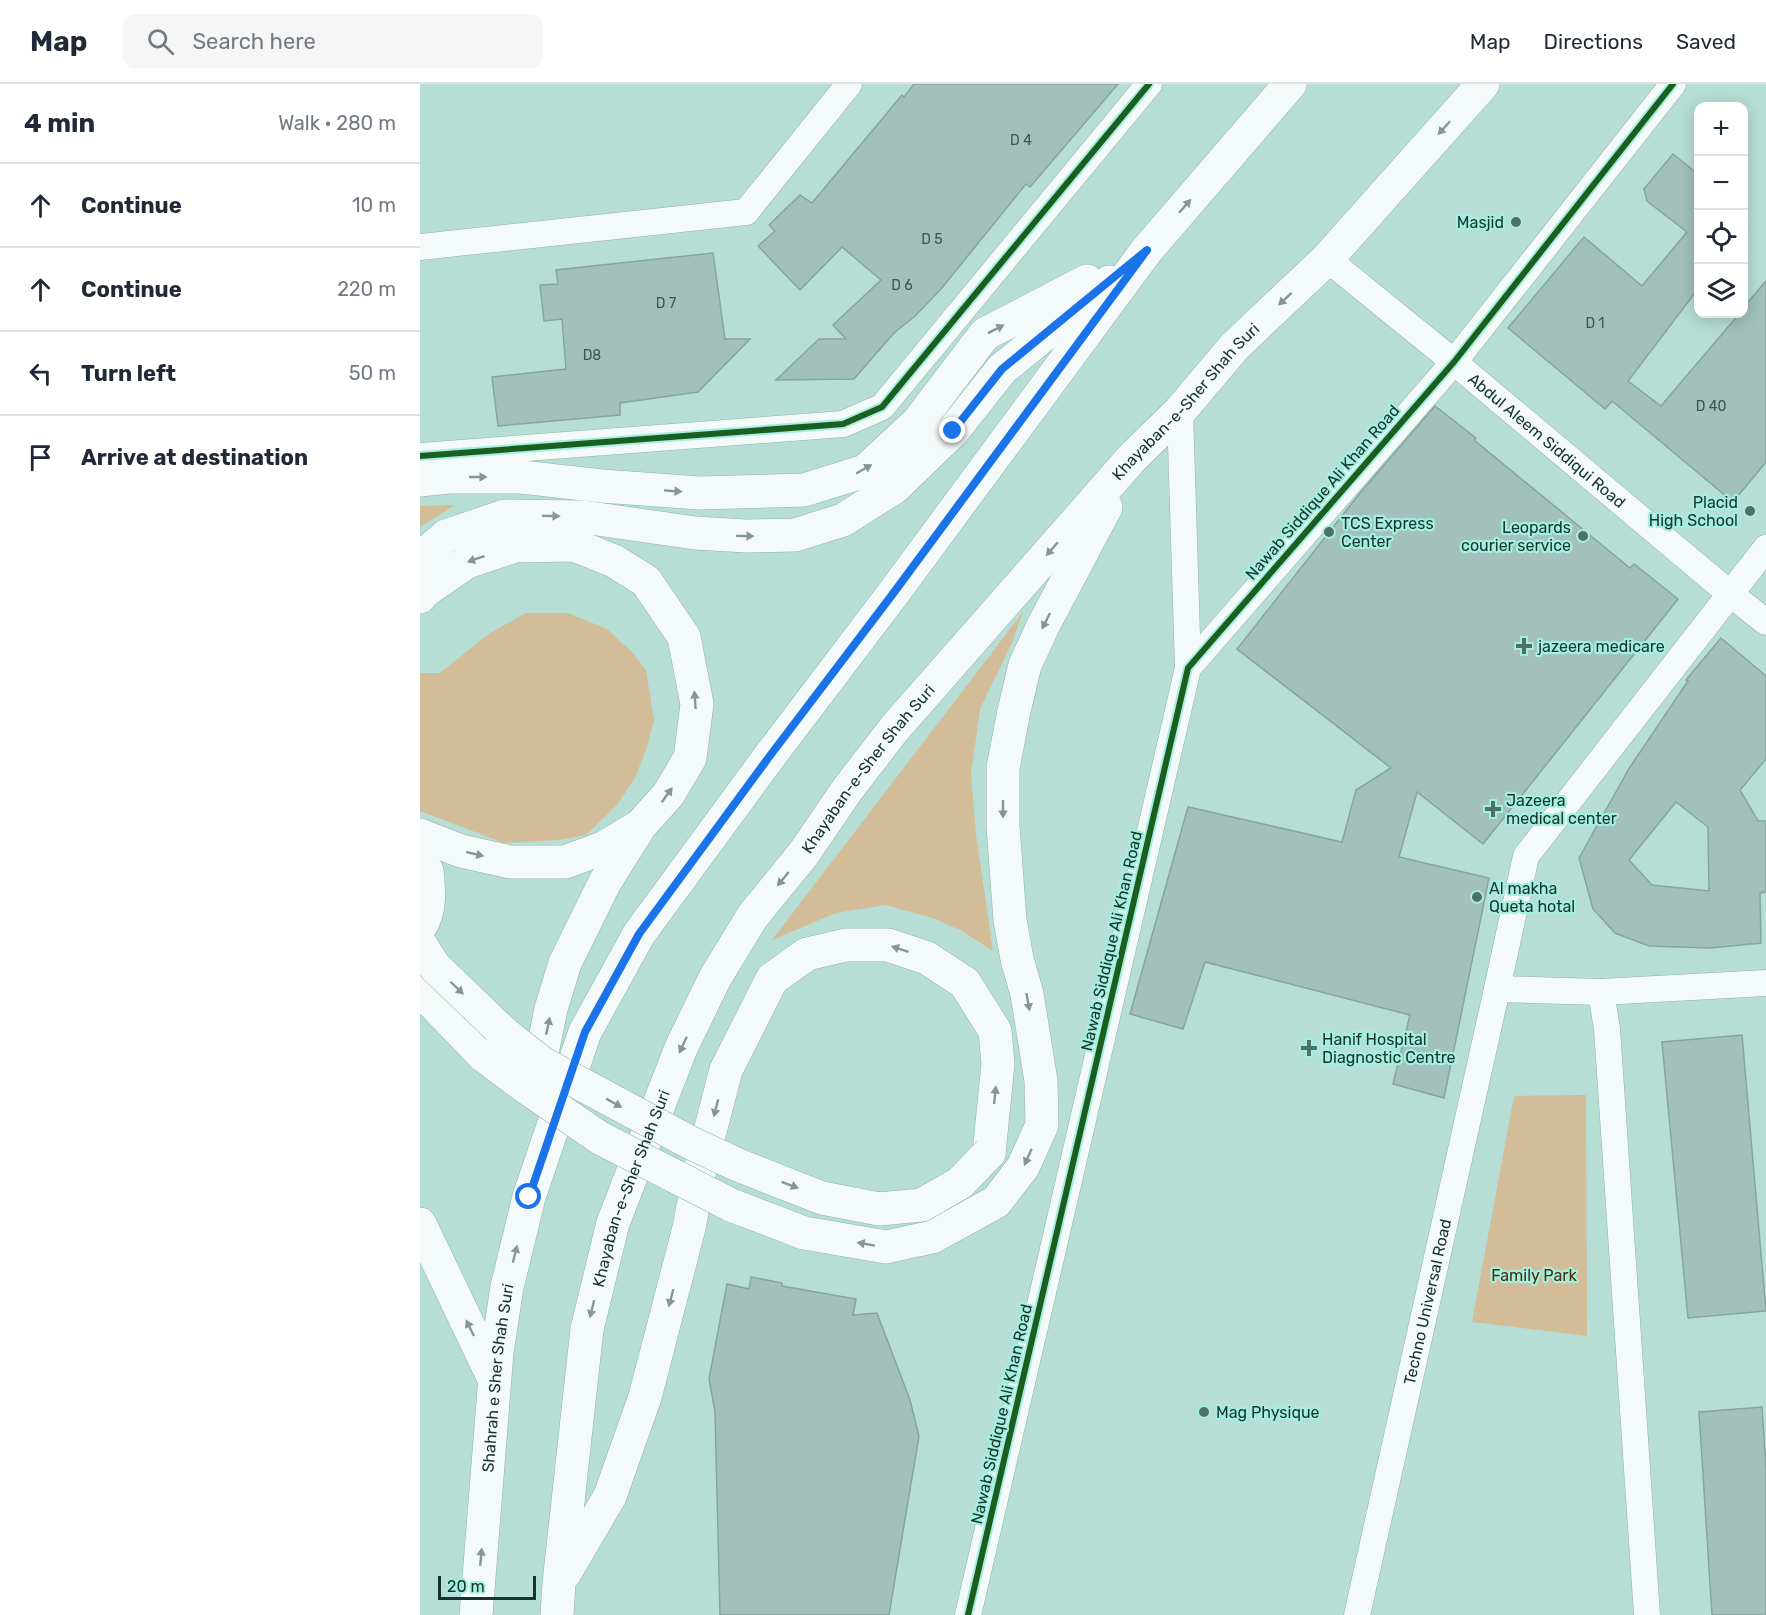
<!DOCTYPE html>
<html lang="en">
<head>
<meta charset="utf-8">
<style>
  :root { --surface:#fff; --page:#f6f6f7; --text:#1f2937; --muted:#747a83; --line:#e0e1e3 }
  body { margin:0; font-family:Rubik,sans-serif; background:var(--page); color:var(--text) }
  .controls { position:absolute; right:18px; top:18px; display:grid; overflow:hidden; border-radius:12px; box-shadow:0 3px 15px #0003 }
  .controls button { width:54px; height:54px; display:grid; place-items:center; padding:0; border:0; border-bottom:2px solid var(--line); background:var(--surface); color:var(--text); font:30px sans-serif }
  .scale { position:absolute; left:18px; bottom:15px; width:98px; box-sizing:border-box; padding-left:6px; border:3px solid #15342e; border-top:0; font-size:16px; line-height:21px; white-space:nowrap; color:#15342e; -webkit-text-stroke:4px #a5efde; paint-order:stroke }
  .stop { position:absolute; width:18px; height:18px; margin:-14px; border:4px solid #1a73e8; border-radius:50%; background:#fff }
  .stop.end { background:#1a73e8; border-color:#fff; box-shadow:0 2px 6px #0008 }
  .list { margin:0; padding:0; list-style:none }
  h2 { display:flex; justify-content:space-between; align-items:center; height:78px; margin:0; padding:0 24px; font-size:26px }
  h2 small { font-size:20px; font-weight:400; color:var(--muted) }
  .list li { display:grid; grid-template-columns:39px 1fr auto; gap:18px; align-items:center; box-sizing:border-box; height:84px; padding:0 24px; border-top:2px solid var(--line) }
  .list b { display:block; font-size:22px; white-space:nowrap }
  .list em { font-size:20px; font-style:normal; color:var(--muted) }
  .icon { flex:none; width:33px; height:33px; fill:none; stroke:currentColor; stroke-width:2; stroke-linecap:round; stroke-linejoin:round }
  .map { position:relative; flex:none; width:1346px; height:1531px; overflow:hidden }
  header { display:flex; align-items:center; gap:36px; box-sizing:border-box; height:84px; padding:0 30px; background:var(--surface); border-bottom:2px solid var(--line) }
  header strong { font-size:28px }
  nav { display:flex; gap:33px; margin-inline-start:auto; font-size:21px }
  .search { width:420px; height:54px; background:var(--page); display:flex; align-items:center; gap:15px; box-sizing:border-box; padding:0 21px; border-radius:12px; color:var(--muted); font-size:22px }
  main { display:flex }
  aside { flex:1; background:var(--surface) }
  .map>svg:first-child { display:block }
  .green { fill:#d3bd98 }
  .building { fill:#a1c1ba; stroke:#85a59e; stroke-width:1.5; fill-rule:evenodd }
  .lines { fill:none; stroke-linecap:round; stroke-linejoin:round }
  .street-casing { stroke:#91b1aa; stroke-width:27 }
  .primary-casing { stroke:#91b1aa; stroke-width:34 }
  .street { stroke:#f4faf9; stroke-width:26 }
  .primary { stroke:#f4faf9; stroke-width:33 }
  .primary-bridge-casing { stroke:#91b1aa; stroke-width:34; stroke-linecap:butt }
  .primary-bridge { stroke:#f4faf9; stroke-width:33 }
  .cycleway-casing { stroke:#a5efde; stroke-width:10 }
  .cycleway { stroke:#1b5e20; stroke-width:6 }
  .oneway { fill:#849794 }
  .route { stroke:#1a73e8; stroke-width:8 }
  .poi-dot { fill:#4d7068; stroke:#a5efde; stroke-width:2 }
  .labels { text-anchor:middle; stroke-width:4.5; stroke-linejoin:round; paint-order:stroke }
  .number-label { font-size:14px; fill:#385751 }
  .poi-label { font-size:16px; fill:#15342e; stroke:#a5efde; text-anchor:start }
  .street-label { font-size:16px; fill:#15342e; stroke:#a5efde }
  .park-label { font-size:16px; fill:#4e2a08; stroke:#a5efde }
</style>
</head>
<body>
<header>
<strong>Map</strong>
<div class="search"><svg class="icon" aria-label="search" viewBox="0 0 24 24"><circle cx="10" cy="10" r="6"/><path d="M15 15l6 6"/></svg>Search here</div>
<nav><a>Map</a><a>Directions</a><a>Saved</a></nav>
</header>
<main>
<aside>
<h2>4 min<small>Walk · 280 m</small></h2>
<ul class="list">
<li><svg class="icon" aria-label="ahead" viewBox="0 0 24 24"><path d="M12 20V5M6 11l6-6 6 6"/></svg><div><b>Continue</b></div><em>10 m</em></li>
<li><svg class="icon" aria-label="ahead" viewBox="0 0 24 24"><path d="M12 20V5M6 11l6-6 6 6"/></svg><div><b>Continue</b></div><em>220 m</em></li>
<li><svg class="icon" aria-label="left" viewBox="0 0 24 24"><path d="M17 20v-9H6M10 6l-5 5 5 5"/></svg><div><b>Turn left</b></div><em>50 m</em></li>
<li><svg class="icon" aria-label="arrive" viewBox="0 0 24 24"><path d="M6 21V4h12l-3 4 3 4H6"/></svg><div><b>Arrive at destination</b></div></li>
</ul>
</aside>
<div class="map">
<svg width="1346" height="1531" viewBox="0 0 1346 1531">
  <rect width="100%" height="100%" fill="#b6ded5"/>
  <!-- green -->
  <g class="green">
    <polygon points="35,421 0,443 0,422"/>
    <polygon points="603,528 592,559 560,625 551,690 556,750 573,867 542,847 513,834 465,821 416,829 352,856"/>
    <polygon points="106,529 148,529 187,545 212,568 226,586 234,636 227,663 215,694 197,721 166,751 139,756 84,759 0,727 0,589 20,589 70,549"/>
    <polygon points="1166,1011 1167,1252 1052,1238 1094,1012"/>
  </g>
  <!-- building -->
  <g class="building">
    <polygon points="494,0 698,0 610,103 606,100 521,205 495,232 474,249 434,295 356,296 399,255 426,255 413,241 461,196 422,163 380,206 338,162 355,147 349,141 380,111 392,119 482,11 484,13"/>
    <polygon points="1253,70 1278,90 1278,205 1208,297 1241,322 1319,230 1323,230 1323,224 1346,197 1346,378 1313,418 1192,317 1185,325 1088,244 1164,153 1222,202 1267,148 1227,117 1224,105"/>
    <polygon points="293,169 305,255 330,255 278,308 200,319 200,331 78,342 72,293 146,285 142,235 124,237 120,201 138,200 136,186"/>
    <polygon points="1015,322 1056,354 1054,356 1210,484 1214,480 1258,515 1063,760 997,708 979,773 1069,794 1024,1014 973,1000 990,931 785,878 763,945 710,930 768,723 922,758 936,706 971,684 817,565 940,409"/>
    <path d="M1301,554L1346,592V675L1320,706L1338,737H1346V808L1340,809L1341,859L1290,864L1229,862L1195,849L1173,825L1159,774L1210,683L1268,597L1266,596ZM1256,718L1288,743L1289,807L1232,801L1209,776Z"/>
    <polygon points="1322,951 1346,1227 1268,1234 1242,958"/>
    <polygon points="331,1193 362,1199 362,1202 436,1215 433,1231 457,1229 490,1316 499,1352 469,1531 300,1531 295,1327 289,1295 307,1200 329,1205"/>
    <polygon points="1342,1323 1346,1384 1346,1531 1292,1531 1279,1328"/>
  </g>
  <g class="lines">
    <!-- street casing -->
    <g class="street-casing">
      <g id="street">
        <polyline points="0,163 326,128 429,0"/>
        <path id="s1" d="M907,175L1034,278L1309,509L1346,538"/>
        <polyline points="760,327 768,584"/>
        <polyline points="0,372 423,340 462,323 729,0"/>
        <polyline points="1181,908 1077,905 1106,772 1346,464"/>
        <polyline points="548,1531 768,584 1034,278 1253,0"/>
        <path id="s2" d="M937,1531L1077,905"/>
        <polyline points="1227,1531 1187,945 1181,908 1346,899"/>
      </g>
    </g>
    <!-- primary casing -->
    <g class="primary-casing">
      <g id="primary">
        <polyline points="0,396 29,393 101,393 182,402 279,409 384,406 445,387 498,338 565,250 667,197"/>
        <polyline points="0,474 26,452 85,432 163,433 275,449 326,452 375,451 423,436 475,403 533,347 582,285 689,198"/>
        <polyline points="0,513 5,507 47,478 95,462 154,461 194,477 226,497 264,553 277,620 270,674 248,711 220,742 183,764 145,778 90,778 41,767 0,751"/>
        <path d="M0,781L7,787C9,807 11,827 0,843"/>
        <polyline points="0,906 64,972"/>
        <polyline points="120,1004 118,988 131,925 145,879 185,798 217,747"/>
        <polyline points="311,1121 384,1149 466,1163 512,1153 576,1118 603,1083 622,1041 621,997 607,910 597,875 590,836 583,742 583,684 594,627 605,581 623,542 686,423"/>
        <polyline points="0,1140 74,1295"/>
        <polyline points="145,1489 190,1412 225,1313 269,1144 279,1090 306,986 352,895 387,870 426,861 468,861 507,874 545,899 575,947 578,980 569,1069"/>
        <path id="s3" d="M56,1531L77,1268L87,1203L109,1113L165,948L219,850L349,673L472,511L727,166L870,0"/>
        <path id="s4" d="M137,1531L139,1499L167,1245L193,1139L261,964L295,894L332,833L384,769L427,706L474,645L712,374L760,327L815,262L907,175L1063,0"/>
      </g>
    </g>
    <!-- street -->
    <use href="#street" class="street"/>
    <!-- primary -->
    <use href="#primary" class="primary"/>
    <!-- primary-bridge casing -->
    <g class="primary-bridge-casing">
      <g id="primary-bridge">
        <polyline points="0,860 15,883 40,907 85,950 122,979 271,1059 318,1081 402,1114 459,1125 502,1121 540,1099 569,1069"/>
        <polyline points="64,972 107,1004 180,1054 311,1121"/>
      </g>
    </g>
    <!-- primary-bridge -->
    <use href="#primary-bridge" class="primary-bridge"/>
    <!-- cycleway casing -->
    <g class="cycleway-casing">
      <g id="cycleway">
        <polyline points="0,372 423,340 462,323 729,0"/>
        <polyline points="548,1531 768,584 1034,278 1253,0"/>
      </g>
    </g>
    <!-- cycleway -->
    <use href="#cycleway" class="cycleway"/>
  </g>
  <!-- one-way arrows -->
  <defs><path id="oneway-solid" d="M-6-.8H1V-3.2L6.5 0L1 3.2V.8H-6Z" transform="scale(1.5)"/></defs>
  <g class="oneway">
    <use href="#oneway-solid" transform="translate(1024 44) rotate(132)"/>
    <use href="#oneway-solid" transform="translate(765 122) rotate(-49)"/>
    <use href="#oneway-solid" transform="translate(865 215) rotate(137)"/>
    <use href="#oneway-solid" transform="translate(576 245) rotate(-27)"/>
    <use href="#oneway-solid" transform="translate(444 385) rotate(-30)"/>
    <use href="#oneway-solid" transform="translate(58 393)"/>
    <use href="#oneway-solid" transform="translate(253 407) rotate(4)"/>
    <use href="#oneway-solid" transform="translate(131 432) rotate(1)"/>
    <use href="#oneway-solid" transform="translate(325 452) rotate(1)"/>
    <use href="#oneway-solid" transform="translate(632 465) rotate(131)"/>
    <use href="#oneway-solid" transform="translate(56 475) rotate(161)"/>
    <use href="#oneway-solid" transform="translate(626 537) rotate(117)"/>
    <use href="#oneway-solid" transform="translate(275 616) rotate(-94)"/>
    <use href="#oneway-solid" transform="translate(247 711) rotate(-54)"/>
    <use href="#oneway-solid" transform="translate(583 725) rotate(90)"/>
    <use href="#oneway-solid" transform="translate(55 770) rotate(13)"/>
    <use href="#oneway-solid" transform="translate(363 795) rotate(129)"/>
    <use href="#oneway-solid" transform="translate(480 865) rotate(-162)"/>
    <use href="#oneway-solid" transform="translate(37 904) rotate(44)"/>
    <use href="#oneway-solid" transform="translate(608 918) rotate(80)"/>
    <use href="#oneway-solid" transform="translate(128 942) rotate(-78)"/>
    <use href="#oneway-solid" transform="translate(263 961) rotate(115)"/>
    <use href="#oneway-solid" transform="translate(575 1011) rotate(-84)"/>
    <use href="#oneway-solid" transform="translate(194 1019) rotate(29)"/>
    <use href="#oneway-solid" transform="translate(296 1024) rotate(104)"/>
    <use href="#oneway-solid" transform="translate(608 1073) rotate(114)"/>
    <use href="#oneway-solid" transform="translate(370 1101) rotate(21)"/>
    <use href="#oneway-solid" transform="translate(446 1160) rotate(-170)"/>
    <use href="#oneway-solid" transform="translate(95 1170) rotate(-76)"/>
    <use href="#oneway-solid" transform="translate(251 1214) rotate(105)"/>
    <use href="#oneway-solid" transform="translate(172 1225) rotate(104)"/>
    <use href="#oneway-solid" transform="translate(50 1244) rotate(-116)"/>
    <use href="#oneway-solid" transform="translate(61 1473) rotate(-85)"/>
  </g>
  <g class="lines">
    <!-- route -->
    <polyline class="route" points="109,1113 165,948 219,850 349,673 472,511 727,166 582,285 533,347"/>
  </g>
  <!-- markers -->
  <g class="poi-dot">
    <circle cx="1096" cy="138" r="6"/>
    <circle cx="1330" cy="427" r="6"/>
    <circle cx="909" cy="448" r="6"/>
    <circle cx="1163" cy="452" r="6"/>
    <path d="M1101 553h6v6h6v6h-6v6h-6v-6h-6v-6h6z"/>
    <path d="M1070 716h6v6h6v6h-6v6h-6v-6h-6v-6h6z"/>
    <circle cx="1057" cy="813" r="6"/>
    <path d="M886 955h6v6h6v6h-6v6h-6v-6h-6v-6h6z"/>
    <circle cx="784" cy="1328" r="6"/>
  </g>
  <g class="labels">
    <!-- number labels -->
    <g class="number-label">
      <text x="601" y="61">D 4</text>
      <text x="512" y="160">D 5</text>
      <text x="482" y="206">D 6</text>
      <text x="246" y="224">D 7</text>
      <text x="1175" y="244">D 1</text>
      <text x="172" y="276">D8</text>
      <text x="1291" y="327">D 40</text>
    </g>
    <!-- poi labels -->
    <g class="poi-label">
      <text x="1084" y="144" text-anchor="end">Masjid</text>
      <text x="1318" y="424" text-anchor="end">Placid<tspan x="1318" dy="18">High School</tspan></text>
      <text x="921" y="445">TCS Express<tspan x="921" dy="18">Center</tspan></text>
      <text x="1151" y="449" text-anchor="end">Leopards<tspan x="1151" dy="18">courier service</tspan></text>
      <text x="1118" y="568">jazeera medicare</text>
      <text x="1086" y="722">Jazeera<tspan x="1086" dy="18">medical center</tspan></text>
      <text x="1069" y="810">Al makha<tspan x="1069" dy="18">Queta hotal</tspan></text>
      <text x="902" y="961">Hanif Hospital<tspan x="902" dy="18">Diagnostic Centre</tspan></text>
      <text x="796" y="1334">Mag Physique</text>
    </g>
    <!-- street labels -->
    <g class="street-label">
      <text dy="6" stroke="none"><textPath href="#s4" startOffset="1408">Khayaban-e-Sher Shah Suri</textPath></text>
      <text dy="6" stroke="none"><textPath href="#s1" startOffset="285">Abdul Aleem Siddiqui Road</textPath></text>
      <text transform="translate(902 408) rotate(-49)" y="6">Nawab Siddique Ali Khan Road</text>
      <text dy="6" stroke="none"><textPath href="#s4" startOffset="922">Khayaban-e-Sher Shah Suri</textPath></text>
      <text transform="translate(691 857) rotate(-77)" y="6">Nawab Siddique Ali Khan Road</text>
      <text dy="6" stroke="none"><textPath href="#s4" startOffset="435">Khayaban-e-Sher Shah Suri</textPath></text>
      <text dy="6" stroke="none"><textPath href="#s2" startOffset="321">Techno Universal Road</textPath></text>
      <text dy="6" stroke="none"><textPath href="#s3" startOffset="238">Shahrah e Sher Shah Suri</textPath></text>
      <text transform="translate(581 1330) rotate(-77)" y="6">Nawab Siddique Ali Khan Road</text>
    </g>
    <!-- park labels -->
    <g class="park-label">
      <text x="1114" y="1197">Family Park</text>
    </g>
  </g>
</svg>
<div class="controls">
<button>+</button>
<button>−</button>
<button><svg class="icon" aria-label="locate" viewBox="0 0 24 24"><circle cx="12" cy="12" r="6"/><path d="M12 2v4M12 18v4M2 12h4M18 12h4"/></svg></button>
<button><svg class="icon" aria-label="layers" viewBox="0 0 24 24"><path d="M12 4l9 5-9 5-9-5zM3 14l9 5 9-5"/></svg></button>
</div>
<div class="scale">20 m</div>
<div class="stop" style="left:109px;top:1113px"></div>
<div class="stop end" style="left:533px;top:347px"></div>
</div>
</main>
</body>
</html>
